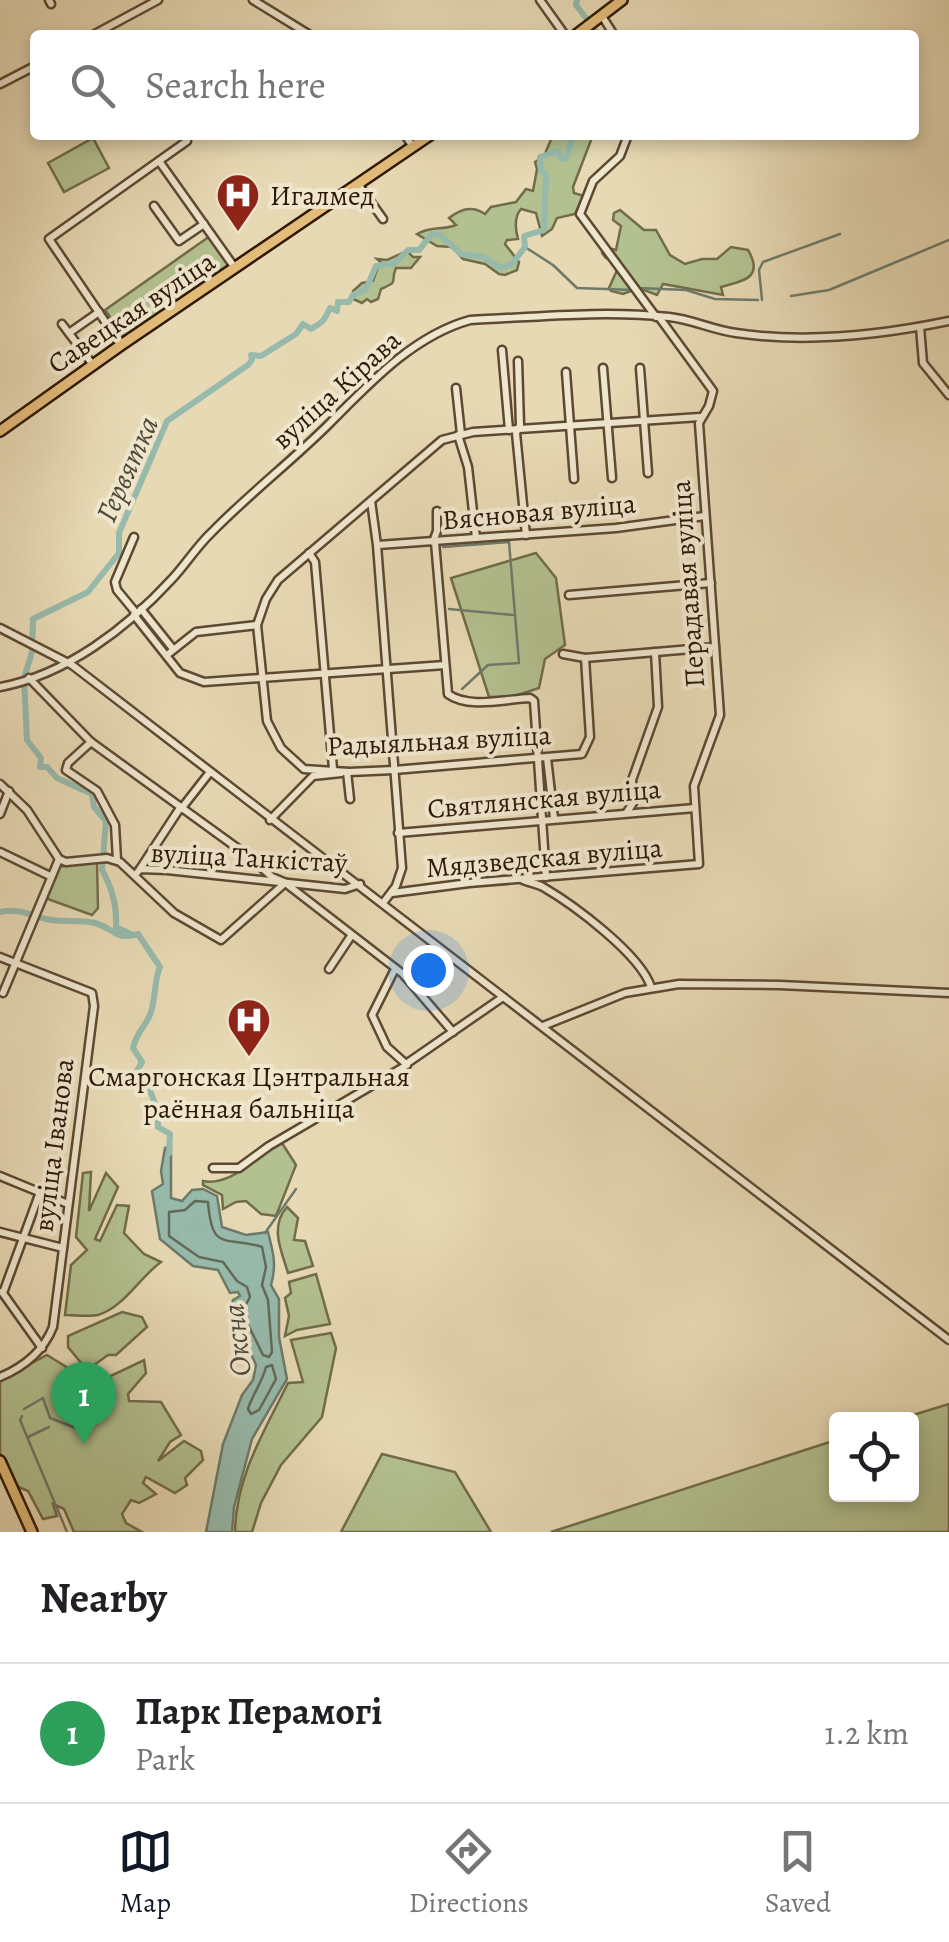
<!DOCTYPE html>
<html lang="en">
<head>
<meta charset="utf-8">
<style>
  :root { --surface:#fff; --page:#f2f2f2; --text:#202124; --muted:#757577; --line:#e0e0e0; --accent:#111827 }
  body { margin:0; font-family:Alegreya,serif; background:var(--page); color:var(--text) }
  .controls { position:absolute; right:30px; bottom:30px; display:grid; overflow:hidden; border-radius:10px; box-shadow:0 5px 15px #0003 }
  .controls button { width:90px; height:90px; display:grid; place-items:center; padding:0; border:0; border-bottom:2px solid var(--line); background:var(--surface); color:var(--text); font:50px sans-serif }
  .you { position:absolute; left:428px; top:970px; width:35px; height:35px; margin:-25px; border:8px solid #fff; border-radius:50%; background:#1a73e8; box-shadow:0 0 0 15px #1a73e833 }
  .badge { display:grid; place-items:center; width:65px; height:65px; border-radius:50%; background:var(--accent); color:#fff; font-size:32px; font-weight:700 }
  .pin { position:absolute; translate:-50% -82px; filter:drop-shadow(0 2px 5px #0008) }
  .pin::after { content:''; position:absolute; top:52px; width:35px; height:30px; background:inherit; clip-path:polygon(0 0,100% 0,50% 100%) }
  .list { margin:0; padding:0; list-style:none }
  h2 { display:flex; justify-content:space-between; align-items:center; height:130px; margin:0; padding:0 40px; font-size:42px }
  h2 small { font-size:32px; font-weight:400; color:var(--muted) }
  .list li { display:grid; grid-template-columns:65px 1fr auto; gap:30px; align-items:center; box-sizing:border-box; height:140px; padding:0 40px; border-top:2px solid var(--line) }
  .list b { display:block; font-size:38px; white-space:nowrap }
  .list p { margin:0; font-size:32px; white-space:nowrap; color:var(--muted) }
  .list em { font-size:32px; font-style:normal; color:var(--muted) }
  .icon { flex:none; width:55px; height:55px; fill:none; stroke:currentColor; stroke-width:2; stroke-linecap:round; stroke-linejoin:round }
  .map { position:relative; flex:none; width:949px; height:1532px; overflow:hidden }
  .search { position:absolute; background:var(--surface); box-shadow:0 5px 15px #0003; left:30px; right:30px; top:30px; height:110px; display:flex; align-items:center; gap:25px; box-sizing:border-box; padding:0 35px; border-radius:10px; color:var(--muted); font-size:38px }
  .sheet { height:270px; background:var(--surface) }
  nav { display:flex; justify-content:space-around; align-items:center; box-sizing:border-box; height:140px; border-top:2px solid var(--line); background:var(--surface); font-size:28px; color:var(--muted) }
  nav a { display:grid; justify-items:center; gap:5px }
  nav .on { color:var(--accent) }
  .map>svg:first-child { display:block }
  .green { fill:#b3c08f; stroke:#716c4a; stroke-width:2.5 }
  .water { fill:#97baac; stroke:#6d7a6a; stroke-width:2.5 }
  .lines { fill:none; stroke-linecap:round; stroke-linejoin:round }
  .shore { stroke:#636a59; stroke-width:2.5 }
  .stream { stroke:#6d7a6a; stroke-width:2.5 }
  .river { stroke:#97baac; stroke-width:6 }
  .minor-casing { stroke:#5d4932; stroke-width:11 }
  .major-casing { stroke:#2f1906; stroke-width:14 }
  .minor { stroke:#efe6ce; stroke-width:6 }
  .major { stroke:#e4bc7a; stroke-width:9 }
  .labels { text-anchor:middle; stroke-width:8; stroke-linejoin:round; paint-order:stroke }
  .poi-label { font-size:28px; fill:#2f1906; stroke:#efe6ce; text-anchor:start }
  .street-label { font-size:28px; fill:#2f1906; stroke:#efe6ce }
  .water-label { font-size:30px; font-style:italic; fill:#4e4938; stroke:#efe6ce }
</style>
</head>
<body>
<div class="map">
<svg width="949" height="1532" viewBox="0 0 949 1532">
  <rect width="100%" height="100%" fill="#e7d9b4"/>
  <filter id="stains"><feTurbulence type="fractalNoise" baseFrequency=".002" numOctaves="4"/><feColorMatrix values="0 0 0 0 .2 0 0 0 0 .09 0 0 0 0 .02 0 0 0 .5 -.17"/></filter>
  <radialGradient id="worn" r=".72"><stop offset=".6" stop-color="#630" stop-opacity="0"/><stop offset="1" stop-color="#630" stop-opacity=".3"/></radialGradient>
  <!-- green -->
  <g class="green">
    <path d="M553,135H593L573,187L574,193L584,196L575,214L557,218L552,229L542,236L536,213L521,209C514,217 515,228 518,239L507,240L505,244L519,262L517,270L505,275L499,274L485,264L463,259L452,247L437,246L417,234C434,225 440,231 456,225L449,218C461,209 472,205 485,214L491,207L516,202L526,189L533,191L537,169L535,162L544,156Z"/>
    <polygon points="93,138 109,168 64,192 48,163"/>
    <path d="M620,210L644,230H656L670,255L685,264L702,259H717L731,247L748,250C765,279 741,281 721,287L723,295L663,284L657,295L639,288L623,294L611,291L609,288L618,268L613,259L606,258L602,253L604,247L616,250L621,226L613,220L614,213Z"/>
    <polygon points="210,236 230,267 125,338 105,310"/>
    <path d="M407,251L413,257H420L411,268H396C389,284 401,280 381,289L378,299L371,302L367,299L362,303L353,299V291L362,283L373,281L378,267L384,265L377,259L387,260Z"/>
    <polygon points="536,553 556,578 565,645 545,659 539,688 515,696 489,697 451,578"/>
    <polygon points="97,862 98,908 92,915 45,898 58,867"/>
    <path d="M282,1143L296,1165L276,1216L261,1214L246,1201L236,1202L223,1209L222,1195L203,1185V1181C231,1187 258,1155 282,1143Z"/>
    <path d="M91,1172L89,1211L106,1173L118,1187L95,1239L100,1241L117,1205L129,1206L124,1233L144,1254L161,1262C139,1278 124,1307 98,1315C89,1317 75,1315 65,1315L71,1265L87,1250L76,1237L83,1173Z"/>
    <path d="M287,1207L298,1218L294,1240L305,1241L313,1266L288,1273C282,1252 269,1227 287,1207Z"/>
    <polygon points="316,1274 330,1324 297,1330 285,1336 289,1316 285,1298 291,1293 289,1282"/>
    <polygon points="122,1312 142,1317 147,1327 116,1355 108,1355 87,1370 68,1347 68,1336"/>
    <path d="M331,1333L336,1348L322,1417L281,1465L261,1503L252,1532H235C236,1476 264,1432 288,1383L303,1382L291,1340Z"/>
    <polygon points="47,1355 94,1384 144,1360 146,1373 128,1394 129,1401 161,1402 181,1435 170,1442 158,1461 184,1441 201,1451 203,1460 185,1478 187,1485 175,1493 146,1477 143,1483 156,1494 139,1503 131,1500 122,1514 126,1523 142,1532 74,1532 64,1509 53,1504 57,1516 43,1519 28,1491 14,1485 0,1453 0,1380"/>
    <polygon points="949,1404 949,1532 551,1532 836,1440 836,1494 912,1494 912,1420 900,1419"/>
    <polygon points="382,1454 455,1472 491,1532 341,1532"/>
  </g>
  <!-- water -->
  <path class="water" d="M171,1146V1198L182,1201L192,1190L203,1189L217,1196L222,1227L246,1235L268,1232C273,1252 277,1264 271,1285L279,1299V1337L287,1379L252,1439L234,1507L232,1532H206L223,1444L242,1395L253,1380L256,1365L231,1309L233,1300L240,1296L238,1292L230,1293L218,1270L193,1266L160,1239L152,1191L163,1184L161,1171L165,1148Z"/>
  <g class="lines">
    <!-- shore -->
    <g class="shore">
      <path d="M195,1201L208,1202C212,1254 226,1235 262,1247L266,1267L262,1285L268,1300L272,1352L269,1357L263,1355L242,1312L250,1297L247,1287L237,1281L223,1262L199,1257L169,1236V1212L185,1210Z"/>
      <path d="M272,1365L276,1379L259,1410L251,1414L248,1409C252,1395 262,1383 266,1367Z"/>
    </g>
    <!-- stream -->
    <g class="stream">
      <polyline points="525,247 553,265 577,288 633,290"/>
      <polyline points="639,288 686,290 715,299 758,300"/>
      <polyline points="791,296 829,290 949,240"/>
      <polyline points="762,300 759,270 763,262 840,234"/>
      <polyline points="443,547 509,542 519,663 488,665 462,689"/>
      <polyline points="449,609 513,615"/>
      <polyline points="265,1233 296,1189"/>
      <polyline points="24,1409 43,1398 50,1418 81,1430"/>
      <polyline points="22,1416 20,1420 67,1532"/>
      <polyline points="28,1437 49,1427"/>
    </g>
    <!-- river -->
    <g class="river">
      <polyline points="577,0 576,5 586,18"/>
      <polyline points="595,30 599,35"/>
      <path d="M0,912C19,908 29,915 46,919C62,923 79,919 95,923C116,929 114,941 138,934L160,967C153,983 156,1005 149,1017C143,1029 136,1034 133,1048L142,1062L137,1071L138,1080L148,1084L158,1113V1127L170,1134L169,1153"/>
      <path d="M133,935L116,927C117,909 113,889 102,870L106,821L94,807L92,794L57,778L47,767H40L41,758L27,740L24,678L32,652L33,619L88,592L119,553V533L167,421L248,365L252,360L251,355L261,356L296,334L303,324L311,329C323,322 324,321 330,308L337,311L338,302H349L353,295L366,289L376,266L395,263L408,250H419L432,234L440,235L461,254L484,257L500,268L512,264L525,247L524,236L544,230L546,174L541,171L540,157L558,151L560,158L566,159L573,135"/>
    </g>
    <!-- minor casing -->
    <g class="minor-casing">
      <g id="minor">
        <polyline points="49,0 51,4"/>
        <polyline points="253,0 310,35"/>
        <polyline points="540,0 565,35"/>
        <polyline points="602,16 614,35"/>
        <polyline points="93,35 158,0"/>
        <polyline points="0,84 35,66"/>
        <polyline points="405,135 413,147"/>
        <polyline points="628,135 620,156 593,181 580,214 656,317"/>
        <polyline points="159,161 235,268"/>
        <polyline points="358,184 383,219"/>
        <polyline points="154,206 179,241 204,224"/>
        <polyline points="62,324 93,365"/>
        <polyline points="920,327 923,363 949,395"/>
        <polyline points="69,333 99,312"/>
        <polyline points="121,345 49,239 187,141"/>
        <polyline points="502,350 509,430"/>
        <polyline points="518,361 520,425 516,433 526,535"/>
        <polyline points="603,368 612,478"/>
        <polyline points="640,368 648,473"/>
        <polyline points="566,372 574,479"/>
        <polyline points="456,388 461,434"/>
        <polyline points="458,435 468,467 476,538"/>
        <polyline points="371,501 377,545 402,868 396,886 383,903"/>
        <polyline points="134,537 115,582 117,590 136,613"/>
        <polyline points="433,542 437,531 437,511"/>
        <path d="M435,542L448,694C468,709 506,699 530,698L534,701L546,877"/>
        <polyline points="378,545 616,528 705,516"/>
        <polyline points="309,553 315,562 333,769"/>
        <polyline points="569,595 711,583"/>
        <polyline points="141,609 173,649"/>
        <polyline points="134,615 180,673 204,682 445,665"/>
        <polyline points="0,628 72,665 949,1340"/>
        <polyline points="563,654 585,658 715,647"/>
        <polyline points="167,655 196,632 257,625"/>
        <polyline points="585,658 590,737 582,754 394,770 349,772 304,769 281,748 267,721 257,625 266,599 278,580 442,440 473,432 700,417"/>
        <polyline points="29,678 91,742 251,858 272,877 284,882 403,974 453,1032"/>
        <path d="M0,687C66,675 127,628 172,579C186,564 197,546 212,532C249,494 292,461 330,423C370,383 413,336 470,320C536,317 603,310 669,317C691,319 713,330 736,333C804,343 882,335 949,321"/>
        <polyline points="91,742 68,763 66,770 97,791 115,825 117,860"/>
        <polyline points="547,758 554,818"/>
        <polyline points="347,772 350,799"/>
        <polyline points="0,784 27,810 59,859 66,862 107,858 120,862 174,913 221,940 285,883"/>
        <polyline points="181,809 210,772"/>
        <polyline points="627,812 633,803 632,780 658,707 655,652"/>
        <polyline points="0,814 9,791"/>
        <polyline points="270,820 313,776 341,773"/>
        <polyline points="398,833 695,808"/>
        <polyline points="0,852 50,876"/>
        <polyline points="140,869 180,808"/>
        <polyline points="136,874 140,869 167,870 345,889 360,884"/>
        <path d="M521,879C528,883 536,883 543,887C574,905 640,954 651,987"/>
        <polyline points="392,893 469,883 699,864 694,786 720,715 699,423 709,406 713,391 659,317"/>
        <path d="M0,957L92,993L94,1006L53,1327C43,1352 24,1367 0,1377"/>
        <polyline points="329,969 351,936"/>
        <polyline points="395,969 372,1015 387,1047 406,1064 503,997"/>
        <polyline points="3,993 59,859"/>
        <polyline points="543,1026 625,993 679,984 780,985 949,993"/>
        <polyline points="213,1168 239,1168 269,1146 407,1065"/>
        <polyline points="0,1176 68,1204"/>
        <polyline points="0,1232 63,1248"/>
        <polyline points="2,1292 42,1348"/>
        <polyline points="3,1293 40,1192"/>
      </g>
    </g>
    <!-- major casing -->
    <g class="major-casing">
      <g id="major">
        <polyline points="576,35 622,0"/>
        <polyline points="0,431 121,345 430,135"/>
        <polyline points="0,1461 32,1532"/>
      </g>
    </g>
    <!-- minor -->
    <use href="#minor" class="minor"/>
    <!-- major -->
    <use href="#major" class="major"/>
  </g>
  <!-- icons -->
  <defs>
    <g id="hospital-pin" transform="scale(2.25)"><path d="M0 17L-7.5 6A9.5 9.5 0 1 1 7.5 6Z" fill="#8f2418" stroke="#efe6ce"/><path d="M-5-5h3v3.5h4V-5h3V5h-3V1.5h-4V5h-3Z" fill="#fff"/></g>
  </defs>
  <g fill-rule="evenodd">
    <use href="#hospital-pin" x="238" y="195"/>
    <use href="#hospital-pin" x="249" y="1020"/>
  </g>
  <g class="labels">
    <!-- poi labels -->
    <g class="poi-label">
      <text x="270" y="205">Игалмед</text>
      <text x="249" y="1086" text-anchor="middle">Смаргонская Цэнтральная<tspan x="249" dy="32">раённая бальніца</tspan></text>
    </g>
    <!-- street labels -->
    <g class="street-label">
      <text transform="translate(131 312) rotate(-34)" y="10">Савецкая вуліца</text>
      <text transform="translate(336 389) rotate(-42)" y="10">вуліца Кірава</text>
      <text transform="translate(539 511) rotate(-5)" y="10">Вясновая вуліца</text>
      <text transform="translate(687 584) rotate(-94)" y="10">Перадавая вуліца</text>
      <text transform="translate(439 740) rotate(-3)" y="10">Радыяльная вуліца</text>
      <text transform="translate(544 798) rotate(-5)" y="10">Святлянская вуліца</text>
      <text transform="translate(249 857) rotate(3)" y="10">вуліца Танкістаў</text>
      <text transform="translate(544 857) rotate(-5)" y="10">Мядзведская вуліца</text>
      <text transform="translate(53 1145) rotate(-83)" y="10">вуліца Іванова</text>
    </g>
    <!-- water labels -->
    <g class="water-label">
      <text transform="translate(127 469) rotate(-66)" y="10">Гервятка</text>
      <text transform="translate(237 1340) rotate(-96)" y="10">Оксна</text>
    </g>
  </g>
  <rect width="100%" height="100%" filter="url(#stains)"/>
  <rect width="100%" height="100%" fill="url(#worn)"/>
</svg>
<div class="controls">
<button><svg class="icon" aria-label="locate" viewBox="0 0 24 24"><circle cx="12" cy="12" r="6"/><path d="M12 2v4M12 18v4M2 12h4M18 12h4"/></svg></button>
</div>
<div class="you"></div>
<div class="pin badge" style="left:84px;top:1444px;background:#2e9e5b">1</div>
<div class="search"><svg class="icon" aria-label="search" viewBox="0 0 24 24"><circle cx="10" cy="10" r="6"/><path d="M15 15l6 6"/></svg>Search here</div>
</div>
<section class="sheet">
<h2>Nearby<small></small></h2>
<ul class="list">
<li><span class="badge" style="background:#2e9e5b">1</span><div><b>Парк Перамогі</b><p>Park</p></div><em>1.2 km</em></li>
</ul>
</section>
<nav>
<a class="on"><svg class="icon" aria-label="map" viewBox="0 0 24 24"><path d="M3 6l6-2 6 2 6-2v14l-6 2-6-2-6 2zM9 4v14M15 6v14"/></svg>Map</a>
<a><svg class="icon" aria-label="directions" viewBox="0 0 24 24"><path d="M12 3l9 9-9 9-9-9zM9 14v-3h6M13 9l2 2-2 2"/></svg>Directions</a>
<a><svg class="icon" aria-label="saved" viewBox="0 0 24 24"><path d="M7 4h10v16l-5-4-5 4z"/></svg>Saved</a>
</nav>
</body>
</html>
